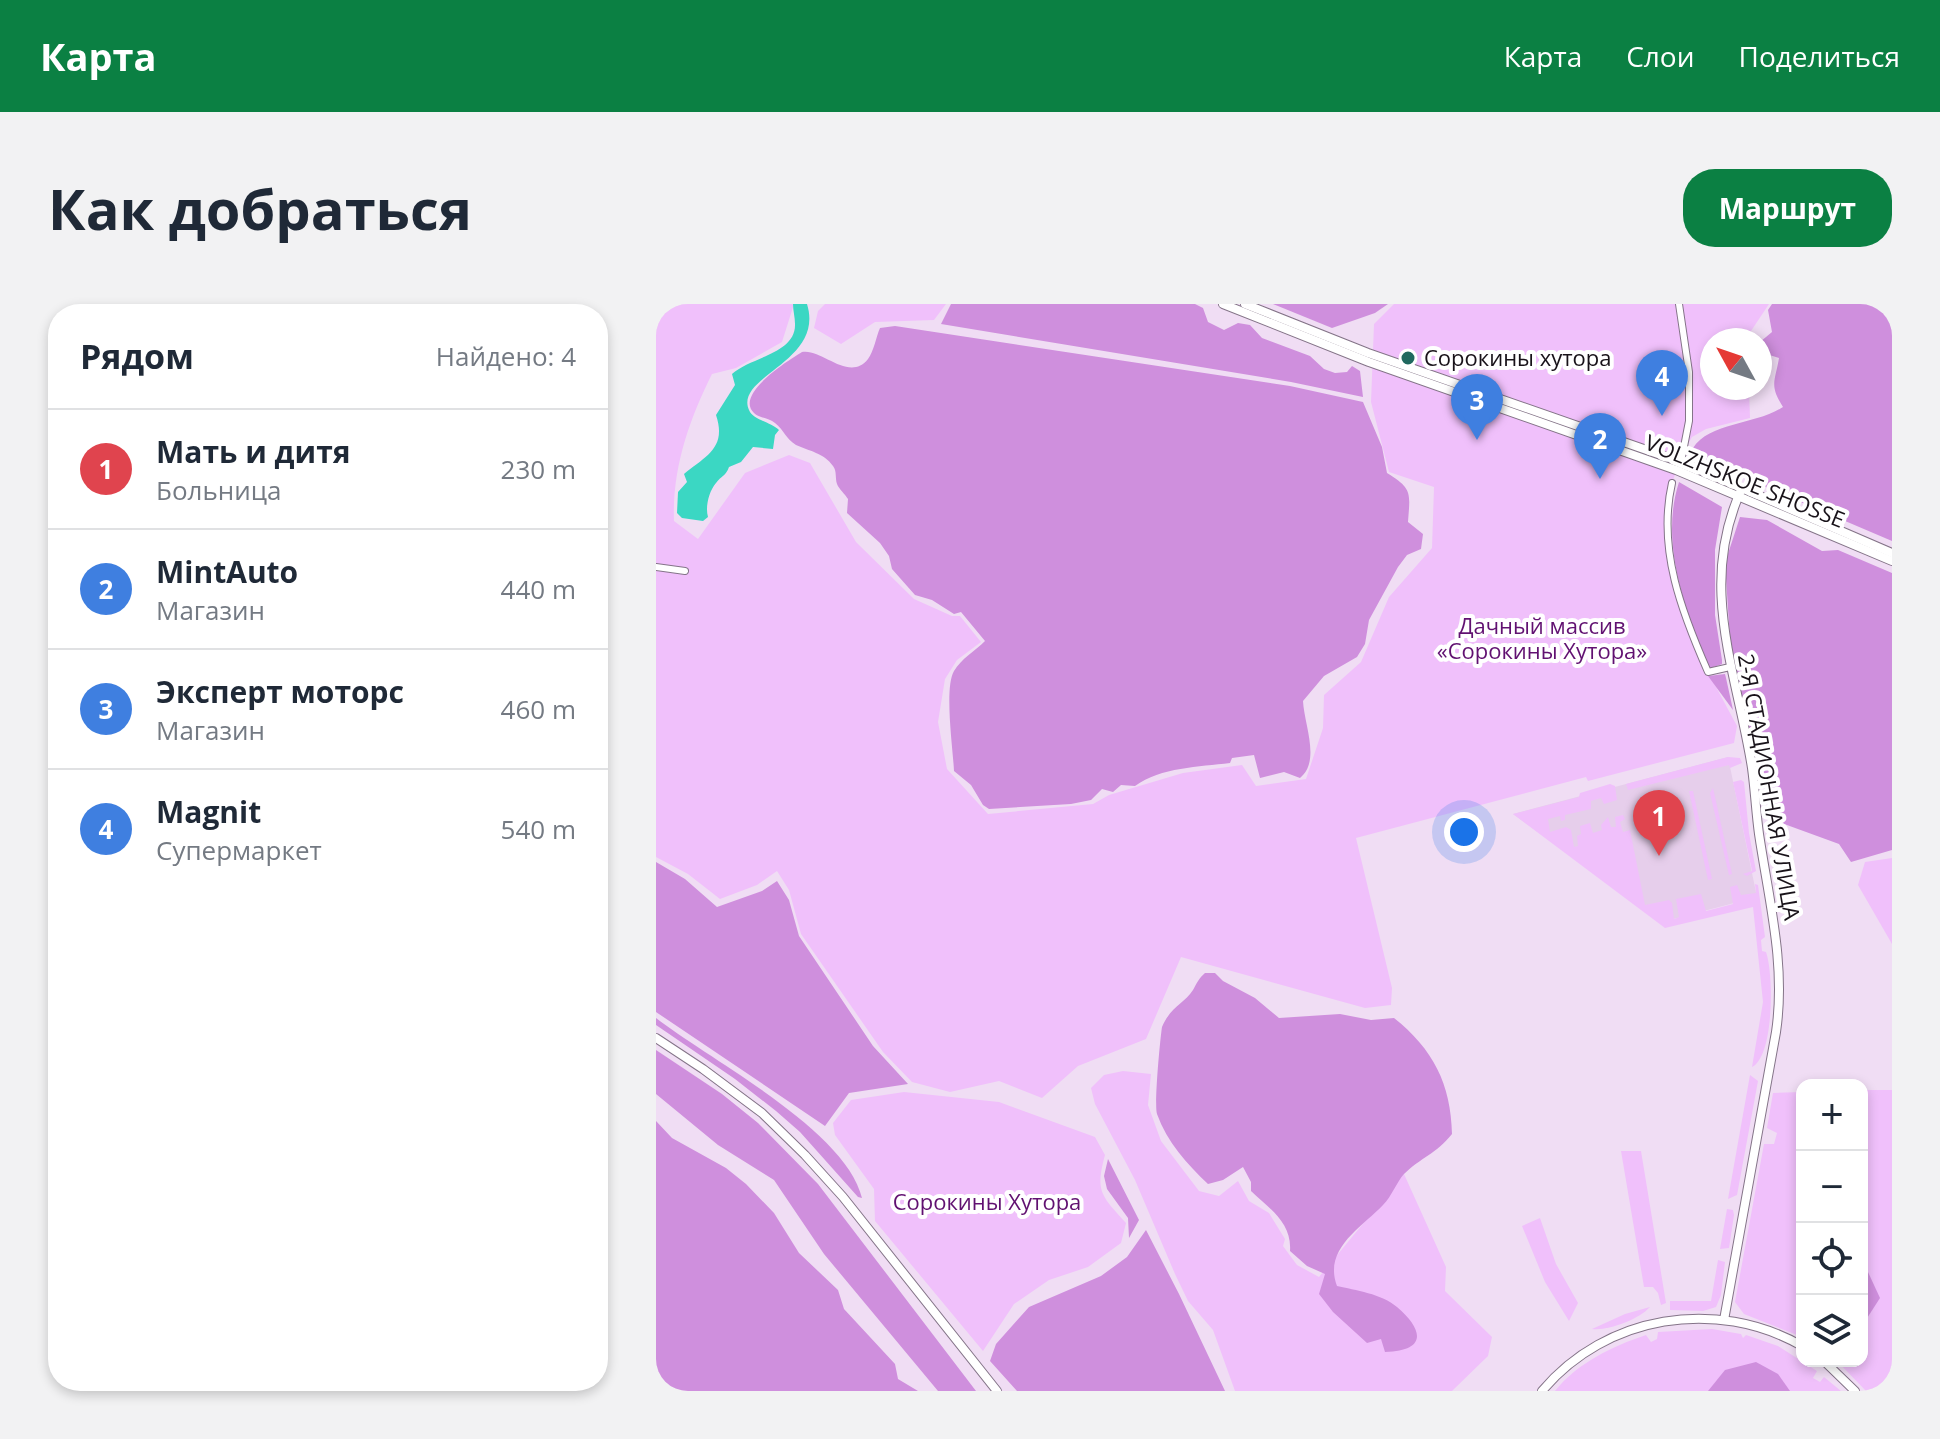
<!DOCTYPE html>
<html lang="ru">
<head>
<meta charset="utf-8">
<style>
  :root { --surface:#fff; --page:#f2f2f3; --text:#1f2937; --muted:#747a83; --line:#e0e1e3; --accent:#0b8043 }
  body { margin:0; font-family:"Open Sans",sans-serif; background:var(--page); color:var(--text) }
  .controls { position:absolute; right:24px; bottom:24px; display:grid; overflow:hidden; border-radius:16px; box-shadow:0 4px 12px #0003 }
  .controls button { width:72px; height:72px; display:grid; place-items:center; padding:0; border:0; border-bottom:2px solid var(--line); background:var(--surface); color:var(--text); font:40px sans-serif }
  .compass { position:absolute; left:1044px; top:24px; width:72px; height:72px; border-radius:50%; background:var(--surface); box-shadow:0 4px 12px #0003; rotate:310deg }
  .you { position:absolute; left:808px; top:528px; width:28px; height:28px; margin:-20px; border:6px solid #fff; border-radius:50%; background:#1a73e8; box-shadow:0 0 0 12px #1a73e833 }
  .badge { display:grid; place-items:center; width:52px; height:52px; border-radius:50%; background:var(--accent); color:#fff; font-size:26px; font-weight:700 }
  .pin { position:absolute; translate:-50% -66px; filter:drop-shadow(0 2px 4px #0008) }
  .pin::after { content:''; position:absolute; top:42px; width:28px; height:24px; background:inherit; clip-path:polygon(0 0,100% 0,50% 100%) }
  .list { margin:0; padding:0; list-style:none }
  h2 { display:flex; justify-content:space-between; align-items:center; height:104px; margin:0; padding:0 32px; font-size:34px }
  h2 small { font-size:26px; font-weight:400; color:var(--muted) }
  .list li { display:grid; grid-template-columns:52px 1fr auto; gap:24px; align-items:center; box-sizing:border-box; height:120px; padding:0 32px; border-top:2px solid var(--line) }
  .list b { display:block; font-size:30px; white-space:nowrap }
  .list p { margin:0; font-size:26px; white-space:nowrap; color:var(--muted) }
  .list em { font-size:26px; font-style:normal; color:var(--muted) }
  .icon { flex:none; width:44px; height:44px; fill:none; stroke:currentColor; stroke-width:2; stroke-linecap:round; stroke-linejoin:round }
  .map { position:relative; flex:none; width:1236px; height:1087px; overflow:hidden; border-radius:32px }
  header { display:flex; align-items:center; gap:48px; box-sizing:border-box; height:112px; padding:0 40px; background:var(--accent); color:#fff }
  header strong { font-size:38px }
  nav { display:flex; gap:44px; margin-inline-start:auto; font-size:28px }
  .intro { display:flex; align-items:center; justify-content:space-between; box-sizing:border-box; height:192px; padding:0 48px }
  h1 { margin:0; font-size:56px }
  .button { padding:20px 36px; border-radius:32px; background:var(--accent); color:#fff; font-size:28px; font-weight:700 }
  main { display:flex; gap:48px; padding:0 48px }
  aside { flex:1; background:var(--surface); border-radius:32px; box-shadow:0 4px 12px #0003 }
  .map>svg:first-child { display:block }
  .built { fill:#e6ceeb }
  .green { fill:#f0c0fb }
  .forest { fill:#cf8fdd }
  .water { fill:#3bd7c3 }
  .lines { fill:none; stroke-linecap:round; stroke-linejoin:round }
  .minor-casing { stroke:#847488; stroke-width:8 }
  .major-casing { stroke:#847488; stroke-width:10 }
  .minor { stroke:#fff; stroke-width:6 }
  .major { stroke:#fff; stroke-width:8 }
  .poi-dot { fill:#20685f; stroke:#fff; stroke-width:3 }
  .labels { text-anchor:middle; stroke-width:8; stroke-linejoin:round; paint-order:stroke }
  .poi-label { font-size:22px; fill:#181219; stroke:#fff; text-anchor:start }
  .street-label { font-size:22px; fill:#181219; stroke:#fff }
  .park-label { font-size:22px; fill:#611171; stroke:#fff }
</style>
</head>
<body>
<header>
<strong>Карта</strong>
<nav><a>Карта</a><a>Слои</a><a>Поделиться</a></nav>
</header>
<div class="intro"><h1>Как добраться</h1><a class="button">Маршрут</a></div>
<main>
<aside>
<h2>Рядом<small>Найдено: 4</small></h2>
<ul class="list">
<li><span class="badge" style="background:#e0444e">1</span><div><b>Мать и дитя</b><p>Больница</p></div><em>230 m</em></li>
<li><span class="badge" style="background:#3f7fe0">2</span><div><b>MintAuto</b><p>Магазин</p></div><em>440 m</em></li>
<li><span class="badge" style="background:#3f7fe0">3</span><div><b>Эксперт моторс</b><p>Магазин</p></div><em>460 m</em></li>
<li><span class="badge" style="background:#3f7fe0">4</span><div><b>Magnit</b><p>Супермаркет</p></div><em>540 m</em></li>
</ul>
</aside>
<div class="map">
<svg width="1236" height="1087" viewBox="0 0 1236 1087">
  <rect width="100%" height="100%" fill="#f0ddf4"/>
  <!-- built -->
  <polygon class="built" points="1072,453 1101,593 1006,618 857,510"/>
  <!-- green -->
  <g class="green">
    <path d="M0,0H138L126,38L80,64L56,70C33,116 16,165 18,217L42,235L89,169L133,151L154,159L200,238L258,295L296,312H304L325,338L301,356L289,375L282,418L291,465L332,510L437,500L453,491L527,469L586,461L600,482L650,475L667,424L668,391L705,358L733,293L776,244L778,183L733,168L715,98L718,20L738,0H1113L1093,30V36H1056V84H1093L1094,114L1050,125L1036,133L1026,151L1016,179L1013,255L1028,313L1052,368L1081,422L1078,439L932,477L930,473L700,534L736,684L735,701L709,704L525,653L490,735L422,762L386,794L343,777L294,788L256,778L227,748L145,630L133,586L121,567L101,581L64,595L32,570L0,553Z"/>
    <polygon points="169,0 290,0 278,16 219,18 185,40 158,24 162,7"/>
    <polygon points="1072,453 1084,454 1086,459 1074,464 1073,461 972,486 970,480"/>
    <polygon points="1085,476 1088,478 1093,529 1100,567 1091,572 1087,570 1096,567 1077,478"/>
    <path d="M954,480L959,482L961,496L948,500L945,494L935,497V505L909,511V516L905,517L904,512L892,515L894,528L910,523L915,526L918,543L922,542L921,532L925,530L924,522L934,519L937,529L946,526L945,521L952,513L955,523H960L959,513L967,511L969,515L964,518L967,528L974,526L989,601L1013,596L1016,599L1018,615L1023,613L1020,595L1045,590L1050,607L1077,600L1074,583L1081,581L1085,591L1100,589L1099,580L1102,581L1109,633L1105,636L1106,647L1110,648C1118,670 1118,753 1096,763L1107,698L1097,603L1009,624L857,510L923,493L924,489Z"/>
    <polygon points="1057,484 1076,570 1073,571 1054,489"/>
    <polygon points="1033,487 1037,487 1056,575 1052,576"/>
    <polygon points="1236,554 1236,640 1202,581 1209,558"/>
    <polygon points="467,767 495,770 492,801 505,837 543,887 563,892 582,877 593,897 613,909 629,935 627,942 641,961 663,973 748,870 790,963 789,987 836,1033 832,1052 796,1087 579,1087 557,1026 532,997 519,970 479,876 439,800 435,784 448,771"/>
    <polygon points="1094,771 1102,777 1081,891 1072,895"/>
    <polygon points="1206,786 1236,786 1236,1087 1210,1087 1181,1057 1206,1057"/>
    <path d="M248,788L343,798L439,833L449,851C439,888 445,891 470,919L465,939L432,963L393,976L358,1000L327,1047L219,917L218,885L179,831L177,819L195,796Z"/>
    <polygon points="1146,788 1146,1033 1088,1010 1079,998 1108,840 1118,840 1121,829 1111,824 1117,789"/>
    <polygon points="965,847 985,847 1010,999 1005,1001 1002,989 997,983 988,983"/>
    <polygon points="1071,905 1077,906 1078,911 1073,944 1064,945"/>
    <polygon points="884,914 900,960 922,999 913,1017 889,978 866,922"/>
    <polygon points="1062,956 1069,958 1065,991 1060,1003 1047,1007 1014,1006 1014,997 1055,997"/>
    <path d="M994,1003C983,1015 953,1027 936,1025L969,1010Z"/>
    <path d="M1056,1025L1085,1030L1087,1034L1090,1031L1122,1042L1161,1067L1157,1074L1164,1078L1168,1073L1185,1087H899C921,1059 957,1042 990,1031L995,1038L1001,1035L1002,1028Z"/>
  </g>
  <!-- forest -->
  <g class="forest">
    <polygon points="295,0 539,0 547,4 552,18 568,26 582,19 594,21 606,34 654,52 668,65 679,69 691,68 696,62 704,67 707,93 635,78 285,20"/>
    <polygon points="617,0 732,0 719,9 676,24"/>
    <path d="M1116,0H1236V237L1039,153L1037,144C1054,118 1100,121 1127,103C1113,81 1119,78 1123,54L1104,48V38L1116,28L1112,6Z"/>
    <path d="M239,22L634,82L707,98L726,143L731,169C757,185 754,189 752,218L767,230L765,245L751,251L742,263L713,316L709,340L701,353L668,372L647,397C648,420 665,457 644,474L628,468L604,474L598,451L576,454L574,459C543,463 505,463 479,482L465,481L457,488L446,485L435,496L415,500L333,505L327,501L315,481L298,467C297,445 288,384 298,367C305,355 319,347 329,337L305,308L298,310L276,296L259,291L236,265L233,252L224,239L191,209L192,195C189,190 183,185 181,180C179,174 181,167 177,162C168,149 153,147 140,141C130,135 128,126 119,119C113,114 103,114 98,109C78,90 133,56 146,48C166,44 193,79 212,55C218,47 220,33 224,24Z"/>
    <path d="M1023,178L1066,203L1059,246V311L1066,356V360L1052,365C1030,307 1003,240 1023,178Z"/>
    <polygon points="1084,213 1111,216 1166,247 1182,246 1236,269 1236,546 1195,558 1183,540 1112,514 1103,460 1090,441 1077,381 1069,259"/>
    <polygon points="1069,370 1070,374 1077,406 1052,372"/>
    <polygon points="0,558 29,575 61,603 106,587 121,577 133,596 143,632 217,742 252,780 193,789 169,822 0,708"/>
    <path d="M549,669H559L567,677L599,694L623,714L684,710L715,716L738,714C777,745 795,780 796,830C780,850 764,854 748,870C740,879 736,892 727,901C705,924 667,945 681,982C699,986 726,990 741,1003C768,1026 771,1047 729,1048L725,1035L711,1039L677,1008L663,990L669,970L651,962L634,947C636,919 614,905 595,887V878L587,863L567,876L552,880C531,860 511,838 501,810C498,802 504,736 506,723C515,702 528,700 537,686C541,679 543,674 549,669Z"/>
    <path d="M0,714C54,756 190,826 206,894L202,893L144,828L120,807L79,775L0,721Z"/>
    <polygon points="0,746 66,790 102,819 162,880 320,1087 282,1087 168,950 118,876 62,841 0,790"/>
    <polygon points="0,817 16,834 70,864 90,880 118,909 143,949 182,986 188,1005 239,1060 242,1075 262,1087 0,1087"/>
    <polygon points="452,855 483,916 473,934 472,914 451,885 448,872"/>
    <polygon points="490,926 523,990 569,1087 361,1087 334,1057 340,1040 373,1003 445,972 471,953"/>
    <polygon points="1206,955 1224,994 1206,1022"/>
    <polygon points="1100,1058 1122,1070 1134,1087 1052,1087 1069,1066"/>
  </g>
  <!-- water -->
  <path class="water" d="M137,0H151C169,58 78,72 93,106C97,116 115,118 123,126L119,131L117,145L97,143L85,158L73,163C70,172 65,172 60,179C53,187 49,203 52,213L47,217L26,214L21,209L22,188L31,178L28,170C50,152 71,144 60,111L79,81L76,70C94,53 140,50 139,20C139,13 137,7 137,0Z"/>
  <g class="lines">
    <!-- minor casing -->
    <g class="minor-casing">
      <g id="minor">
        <polyline points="1023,0 1033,68 1033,117 1025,158"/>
        <path d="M1016,179C1001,245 1026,309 1052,368L1074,363"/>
        <polyline points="0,263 29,267"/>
      </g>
    </g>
    <!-- major casing -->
    <g class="major-casing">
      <g id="major">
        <polyline points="567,0 713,58 1020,166 1236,257"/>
        <polyline points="589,0 712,49 1025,158 1236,249"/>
        <polyline points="0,734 47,765 106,809 149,851 187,893 341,1087"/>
        <path d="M1068,1016L1120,728C1130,661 1113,597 1103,530C1100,508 1099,486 1096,464C1081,368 1041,281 1086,184"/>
        <polyline points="1168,1057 1199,1087"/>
        <path d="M886,1087C950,1011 1060,993 1146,1042"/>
      </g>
    </g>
    <!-- minor -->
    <use href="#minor" class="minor"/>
    <!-- major -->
    <use href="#major" class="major"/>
  </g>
  <!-- markers -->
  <circle class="poi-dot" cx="752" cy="54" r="8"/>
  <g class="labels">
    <!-- poi labels -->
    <g class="poi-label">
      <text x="768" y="62">Сорокины хутора</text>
    </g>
    <!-- street labels -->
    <g class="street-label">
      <text transform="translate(1089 177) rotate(22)" y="8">VOLZHSKOE SHOSSE</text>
      <text transform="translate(1113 483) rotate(80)" y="8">2-Я СТАДИОННАЯ УЛИЦА</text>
    </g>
    <!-- park labels -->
    <g class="park-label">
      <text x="886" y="330">Дачный массив<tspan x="886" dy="25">«Сорокины Хутора»</tspan></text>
      <text x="331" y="906">Сорокины Хутора</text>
    </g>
  </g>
</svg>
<div class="controls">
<button>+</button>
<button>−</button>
<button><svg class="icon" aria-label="locate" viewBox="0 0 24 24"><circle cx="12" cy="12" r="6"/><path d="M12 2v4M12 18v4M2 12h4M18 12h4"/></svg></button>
<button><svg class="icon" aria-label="layers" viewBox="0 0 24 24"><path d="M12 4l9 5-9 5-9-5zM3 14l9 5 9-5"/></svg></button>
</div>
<svg class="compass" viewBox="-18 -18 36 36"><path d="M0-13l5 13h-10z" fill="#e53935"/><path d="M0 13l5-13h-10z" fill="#747a83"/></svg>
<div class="you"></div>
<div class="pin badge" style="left:1003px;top:552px;background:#e0444e">1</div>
<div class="pin badge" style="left:944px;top:175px;background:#3f7fe0">2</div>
<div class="pin badge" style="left:821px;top:136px;background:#3f7fe0">3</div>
<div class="pin badge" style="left:1006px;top:112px;background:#3f7fe0">4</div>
</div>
</main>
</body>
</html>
